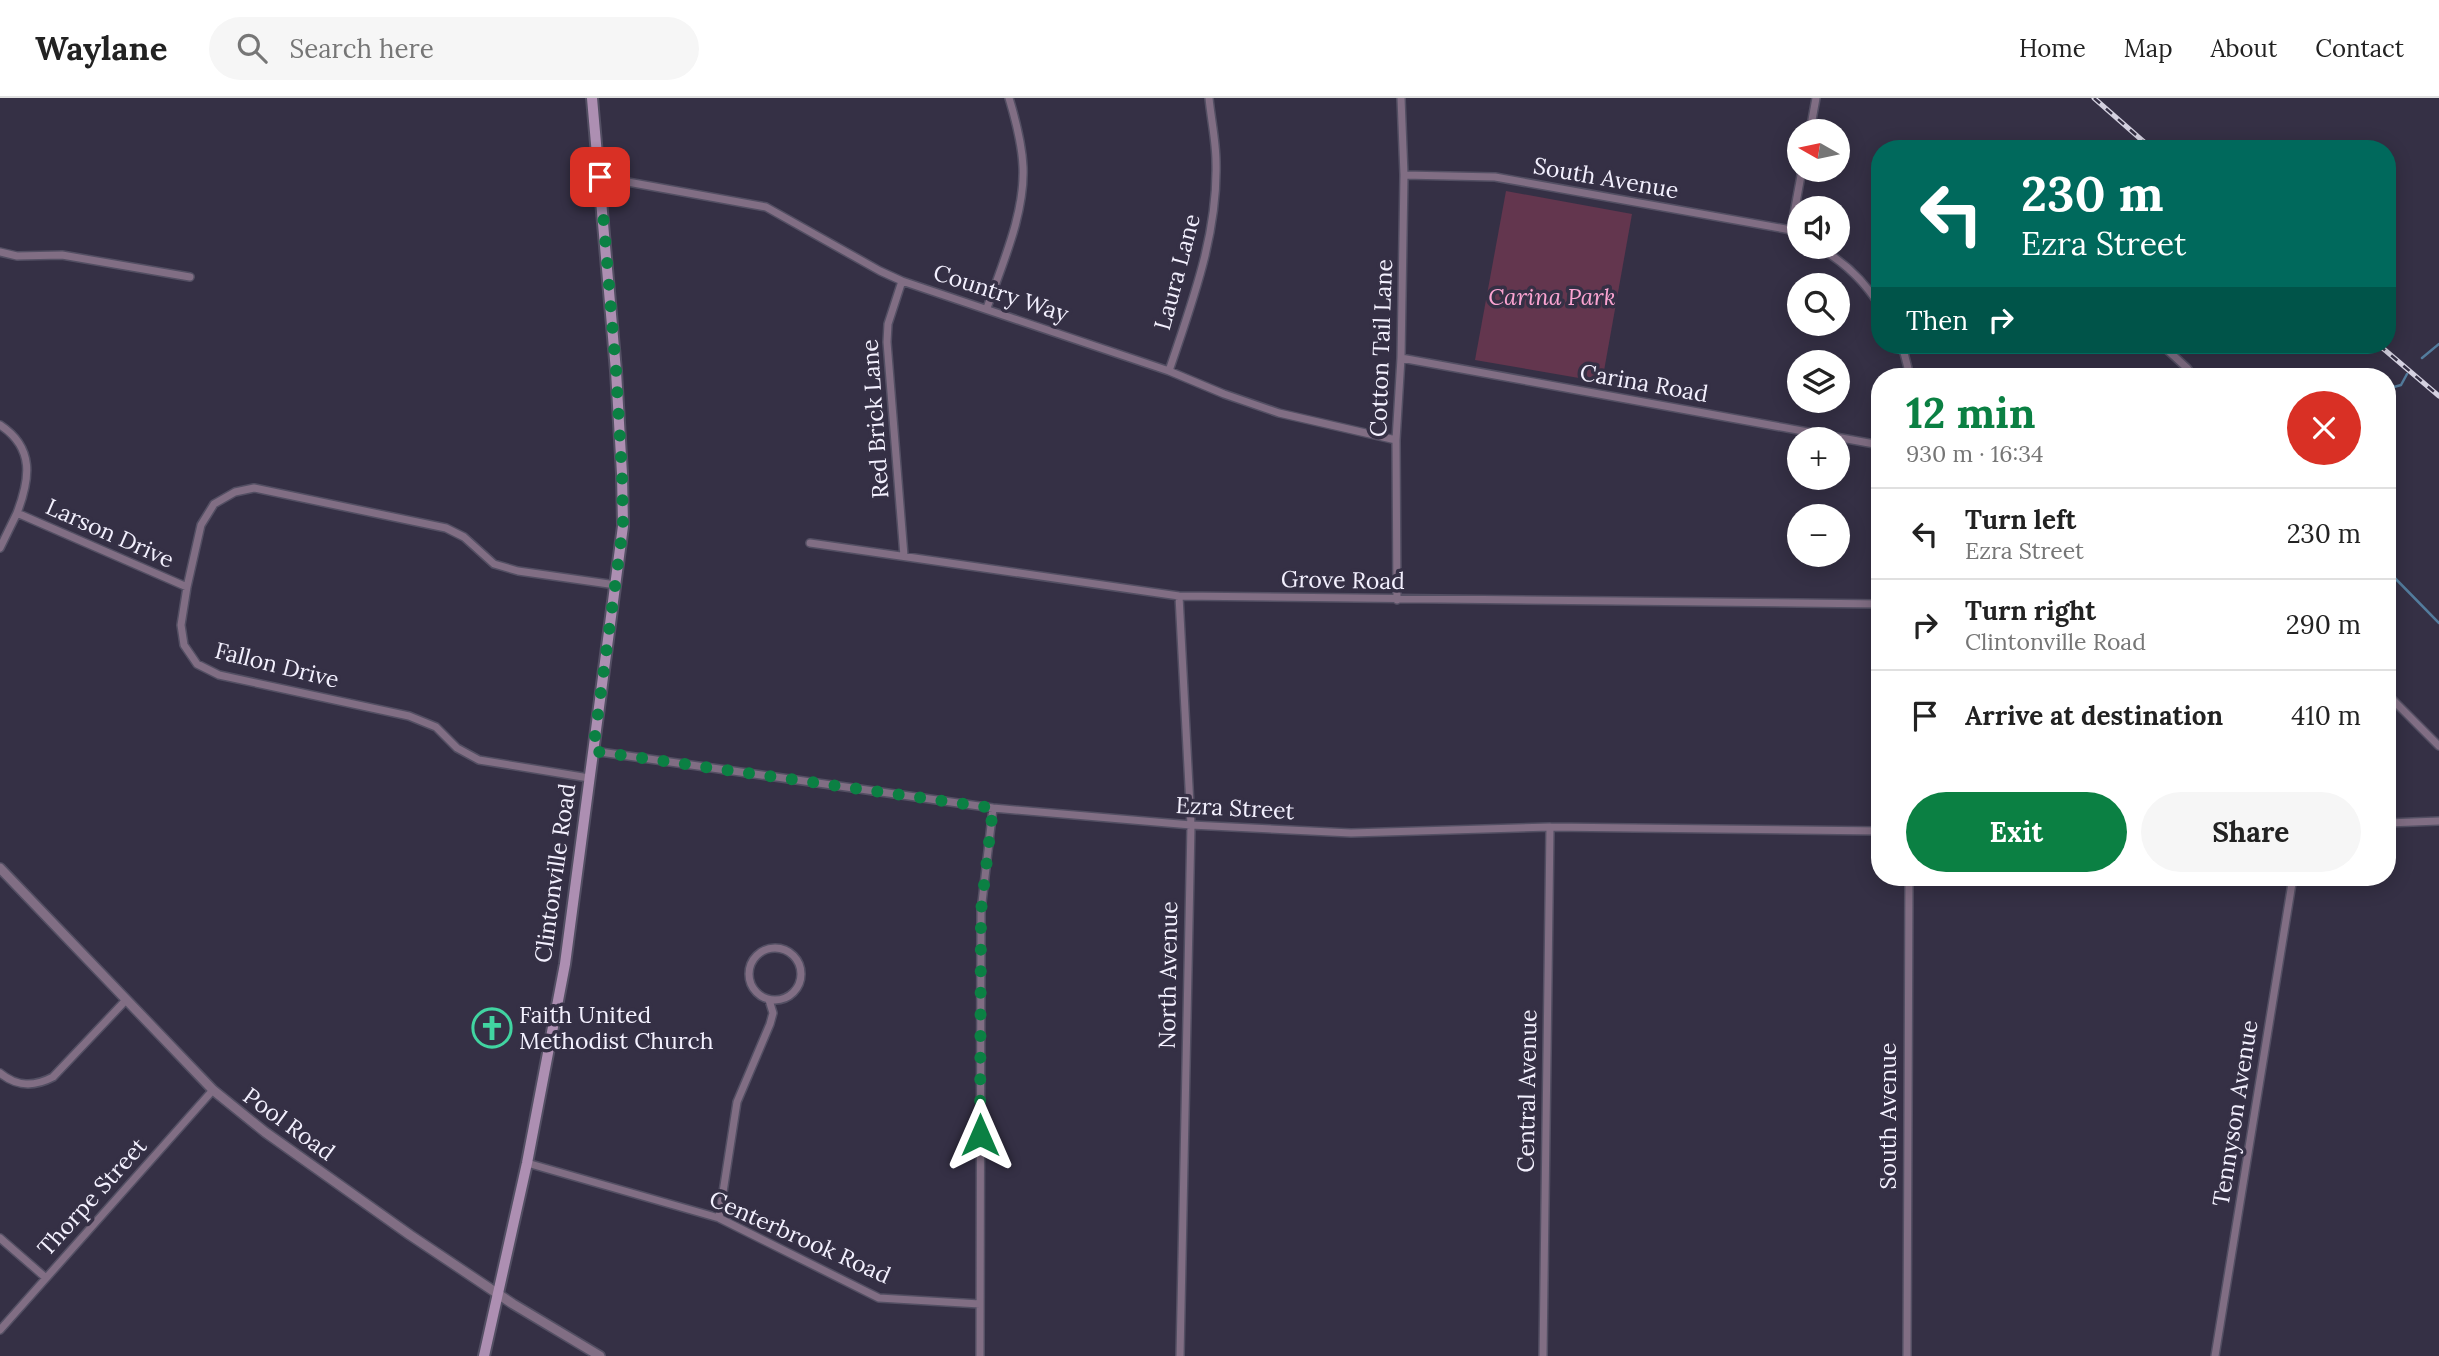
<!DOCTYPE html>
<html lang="en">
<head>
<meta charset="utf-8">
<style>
	body { margin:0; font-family:Lora,serif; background:#f6f6f6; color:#222; height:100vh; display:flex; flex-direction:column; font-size:26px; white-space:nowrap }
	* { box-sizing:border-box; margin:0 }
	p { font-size:23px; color:#767676 }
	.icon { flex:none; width:38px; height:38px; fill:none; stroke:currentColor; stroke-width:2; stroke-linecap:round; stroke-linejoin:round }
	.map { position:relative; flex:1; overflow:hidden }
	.side { position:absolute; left:1871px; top:270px; width:525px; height:518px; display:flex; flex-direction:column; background:#fff; border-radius:28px; box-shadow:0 4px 18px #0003 }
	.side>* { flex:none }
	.banner { position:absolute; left:1871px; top:42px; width:525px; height:214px; border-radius:28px; box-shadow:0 4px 18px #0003; background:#00695c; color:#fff; overflow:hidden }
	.needle { width:46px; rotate:279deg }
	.controls { position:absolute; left:1787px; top:21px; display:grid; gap:14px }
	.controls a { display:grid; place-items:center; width:63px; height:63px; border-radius:50%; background:#fff; box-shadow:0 4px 18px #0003; font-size:35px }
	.pin { position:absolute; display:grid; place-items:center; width:60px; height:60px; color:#fff; margin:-30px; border-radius:14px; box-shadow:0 4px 10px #0006 }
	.me { position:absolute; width:77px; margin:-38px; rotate:0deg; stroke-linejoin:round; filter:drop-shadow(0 0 5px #0008) }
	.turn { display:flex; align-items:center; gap:24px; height:147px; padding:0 35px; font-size:32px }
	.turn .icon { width:91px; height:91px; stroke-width:2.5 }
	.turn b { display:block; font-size:49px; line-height:60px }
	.then { display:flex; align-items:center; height:66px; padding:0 35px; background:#0003; gap:14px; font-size:26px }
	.round { display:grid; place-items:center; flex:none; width:74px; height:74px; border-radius:37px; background:#f6f6f6 }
	.headline { display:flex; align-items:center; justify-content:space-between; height:119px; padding:0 35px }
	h1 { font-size:42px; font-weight:700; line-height:52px; color:#0b8043 }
	.button { display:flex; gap:14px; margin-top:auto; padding:14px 35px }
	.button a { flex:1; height:80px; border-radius:42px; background:#0b8043; color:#fff; font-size:28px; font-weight:700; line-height:80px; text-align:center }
	.button a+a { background:#f6f6f6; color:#222 }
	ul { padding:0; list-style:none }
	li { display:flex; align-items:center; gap:21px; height:91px; padding:0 35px; border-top:2px solid #e0e0e0 }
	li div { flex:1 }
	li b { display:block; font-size:26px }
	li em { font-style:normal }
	header { display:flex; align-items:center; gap:42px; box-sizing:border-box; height:98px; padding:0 35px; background:#fff; border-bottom:2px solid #e0e0e0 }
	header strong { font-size:33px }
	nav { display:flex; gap:38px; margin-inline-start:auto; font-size:24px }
	.search { width:490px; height:63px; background:#f6f6f6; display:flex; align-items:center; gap:18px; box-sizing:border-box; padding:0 24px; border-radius:38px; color:#767676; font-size:26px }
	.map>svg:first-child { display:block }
	.green { fill:#63364e }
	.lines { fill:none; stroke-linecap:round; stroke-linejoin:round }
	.stream { stroke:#537c9d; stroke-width:2.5 }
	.minor-casing { stroke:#534f63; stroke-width:10 }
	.tertiary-casing { stroke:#534f63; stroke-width:12 }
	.secondary-casing { stroke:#534f63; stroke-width:14 }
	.minor { stroke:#816e84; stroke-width:7 }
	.tertiary { stroke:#816e84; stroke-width:9 }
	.secondary { stroke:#ad8fb2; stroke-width:10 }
	.rail-casing { stroke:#d4d1e0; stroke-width:5 }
	.rail { stroke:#353045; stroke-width:2.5; stroke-dasharray:8; stroke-linecap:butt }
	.route { stroke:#0b8043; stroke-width:12; stroke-dasharray:0 21.6 }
	.labels { text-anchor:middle; stroke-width:7; stroke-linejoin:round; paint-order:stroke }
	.street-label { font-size:23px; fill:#f3f0fe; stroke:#353045 }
	.park-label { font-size:23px; font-style:italic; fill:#fca4d2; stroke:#353045 }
	.poi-label { font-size:23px; fill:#f3f0fe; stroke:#353045; text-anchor:start }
</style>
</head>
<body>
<header>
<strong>Waylane</strong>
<div class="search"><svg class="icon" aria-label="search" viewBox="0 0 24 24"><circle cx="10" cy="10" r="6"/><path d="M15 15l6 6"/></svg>Search here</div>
<nav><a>Home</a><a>Map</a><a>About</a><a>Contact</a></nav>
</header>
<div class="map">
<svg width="2439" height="1258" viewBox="0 0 2439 1258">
	<rect width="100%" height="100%" fill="#353045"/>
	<path class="green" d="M1506,93L1632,116L1602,284L1475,262Z"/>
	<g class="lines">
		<path class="stream" d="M2422,260L2439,246
			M2387,291L2401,287L2407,276
			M2387,472L2439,525"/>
		<g class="minor-casing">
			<path id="minor" d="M1810,33L1816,0
				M1404,77L1495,79L1791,132L1799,137
				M600,79L766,109L880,173L902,183L1169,273L1224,296L1279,315L1396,342
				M1791,132L1802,72
				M1818,149C1843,163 1865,184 1880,208
				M0,154L17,158L62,157L190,179
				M902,183L888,226L887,244L904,458
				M987,210C1002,166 1025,116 1023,69C1022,45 1016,23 1009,0
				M1902,247L1910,278
				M2162,247L2187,270L2193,278
				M1401,260L1880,347
				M1169,273C1192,204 1218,137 1216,64C1216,43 1211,21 1209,0
				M0,327C35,350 30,381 17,415L187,489
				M810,445L1179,498L1880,506
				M0,450L17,415
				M1179,498L1191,727L1180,1258
				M1397,502L1396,342L1401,260L1404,77L1401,0
				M2387,596L2439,648
				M593,653L993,710L1191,727L1351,735L1550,729L1880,733
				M589,680L479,662L457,650L436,629L409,618L219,577L197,566L184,547L181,527L187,489L201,427L214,406L235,394L254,390L446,430L464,439L494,466L518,473L616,487
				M2387,725L2439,723
				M749 876a26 26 0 1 1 52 0a26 26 0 1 1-52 0Z
				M0,975C17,989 34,989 53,979L126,902
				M527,1065L719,1120L879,1200L980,1206
				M719,1120L737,1004L770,926L773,915L769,902
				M0,1140L46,1180
				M0,1232L213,992
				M980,1258L981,813L993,710
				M1543,1258L1550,729
				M1907,1258L1909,779
				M2215,1258L2293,779"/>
		</g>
		<g class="tertiary-casing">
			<path id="tertiary" d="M0,770L213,992L265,1034L410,1137L513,1206L600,1258"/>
		</g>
		<g class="secondary-casing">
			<path id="secondary" d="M484,1258L527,1065L565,866L623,428L622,376L616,273L592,0"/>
		</g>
		<use href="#minor" class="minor"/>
		<use href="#tertiary" class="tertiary"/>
		<use href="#secondary" class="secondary"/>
		<g class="rail-casing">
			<path id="rail" d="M2094,0L2152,51
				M2379,247L2439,298"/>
		</g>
		<use href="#rail" class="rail"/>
	</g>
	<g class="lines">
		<path class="route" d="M600,79L616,272L622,376L623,428L593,653L993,710L981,813L980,1037"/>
	</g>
	<defs>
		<g id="church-ring" transform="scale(2.0125)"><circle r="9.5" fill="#353045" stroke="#41d4a1" stroke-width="1.5"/><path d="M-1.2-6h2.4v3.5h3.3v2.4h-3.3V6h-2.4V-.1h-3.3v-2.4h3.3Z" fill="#41d4a1"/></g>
	</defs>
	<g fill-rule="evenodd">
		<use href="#church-ring" x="492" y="930"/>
	</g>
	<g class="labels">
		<g class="street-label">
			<text transform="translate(1606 80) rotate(10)" y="8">South Avenue</text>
			<text transform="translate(1177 174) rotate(-75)" y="8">Laura Lane</text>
			<text transform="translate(1001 195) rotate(18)" y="8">Country Way</text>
			<text transform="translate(1381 250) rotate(-88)" y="8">Cotton Tail Lane</text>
			<text transform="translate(1644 285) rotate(10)" y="8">Carina Road</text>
			<text transform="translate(875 321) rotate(-94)" y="8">Red Brick Lane</text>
			<text transform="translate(110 435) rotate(24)" y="8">Larson Drive</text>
			<text transform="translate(1343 482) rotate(1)" y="8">Grove Road</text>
			<text transform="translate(277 567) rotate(14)" y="8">Fallon Drive</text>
			<text transform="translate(1235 710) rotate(3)" y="8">Ezra Street</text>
			<text transform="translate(555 775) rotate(-82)" y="8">Clintonville Road</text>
			<text transform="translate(1168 877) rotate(-89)" y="8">North Avenue</text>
			<text transform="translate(1527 993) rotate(-89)" y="8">Central Avenue</text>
			<text transform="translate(2235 1015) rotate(-81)" y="8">Tennyson Avenue</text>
			<text transform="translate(1888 1018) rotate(-90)" y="8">South Avenue</text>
			<text transform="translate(289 1026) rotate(36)" y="8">Pool Road</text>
			<text transform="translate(92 1099) rotate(-48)" y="8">Thorpe Street</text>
			<text transform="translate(800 1139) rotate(24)" y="8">Centerbrook Road</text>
		</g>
		<g class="park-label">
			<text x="1552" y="207">Carina Park</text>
		</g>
		<g class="poi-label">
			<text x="519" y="925">Faith United<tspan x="519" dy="26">Methodist Church</tspan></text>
		</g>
	</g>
</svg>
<div class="controls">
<a><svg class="needle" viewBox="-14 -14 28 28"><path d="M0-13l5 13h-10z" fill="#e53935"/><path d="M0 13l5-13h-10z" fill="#767676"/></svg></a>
<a><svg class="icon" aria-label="sound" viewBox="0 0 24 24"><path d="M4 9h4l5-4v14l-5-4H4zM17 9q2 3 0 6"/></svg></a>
<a><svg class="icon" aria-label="search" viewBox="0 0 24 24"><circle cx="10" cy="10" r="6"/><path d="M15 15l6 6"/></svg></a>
<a><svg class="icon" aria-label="layers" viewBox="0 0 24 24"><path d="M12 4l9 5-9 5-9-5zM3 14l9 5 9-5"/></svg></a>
<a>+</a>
<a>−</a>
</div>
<div class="pin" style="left:600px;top:79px;background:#d93025"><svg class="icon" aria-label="arrive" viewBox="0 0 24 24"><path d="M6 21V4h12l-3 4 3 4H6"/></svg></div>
<svg class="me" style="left:980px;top:1037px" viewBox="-20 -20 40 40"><path d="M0-17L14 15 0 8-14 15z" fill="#0b8043" stroke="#fff" stroke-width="4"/></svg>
<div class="banner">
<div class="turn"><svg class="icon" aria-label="left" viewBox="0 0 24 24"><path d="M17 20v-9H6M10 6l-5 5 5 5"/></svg><div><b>230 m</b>Ezra Street</div></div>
<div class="then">Then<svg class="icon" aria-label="right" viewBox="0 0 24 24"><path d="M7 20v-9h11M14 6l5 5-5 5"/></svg></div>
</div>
<section class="side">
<div class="headline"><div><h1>12 min</h1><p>930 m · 16:34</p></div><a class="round" style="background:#d93025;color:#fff"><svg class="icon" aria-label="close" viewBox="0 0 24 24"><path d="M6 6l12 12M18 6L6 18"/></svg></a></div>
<ul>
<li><svg class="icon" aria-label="left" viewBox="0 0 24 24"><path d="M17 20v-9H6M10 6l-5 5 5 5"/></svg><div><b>Turn left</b><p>Ezra Street</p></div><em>230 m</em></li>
<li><svg class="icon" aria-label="right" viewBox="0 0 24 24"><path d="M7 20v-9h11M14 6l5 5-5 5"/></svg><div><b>Turn right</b><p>Clintonville Road</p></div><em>290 m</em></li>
<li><svg class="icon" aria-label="arrive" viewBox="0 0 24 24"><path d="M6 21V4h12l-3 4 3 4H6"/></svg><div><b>Arrive at destination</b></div><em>410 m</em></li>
</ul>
<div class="button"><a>Exit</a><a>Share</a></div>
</section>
</div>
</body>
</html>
